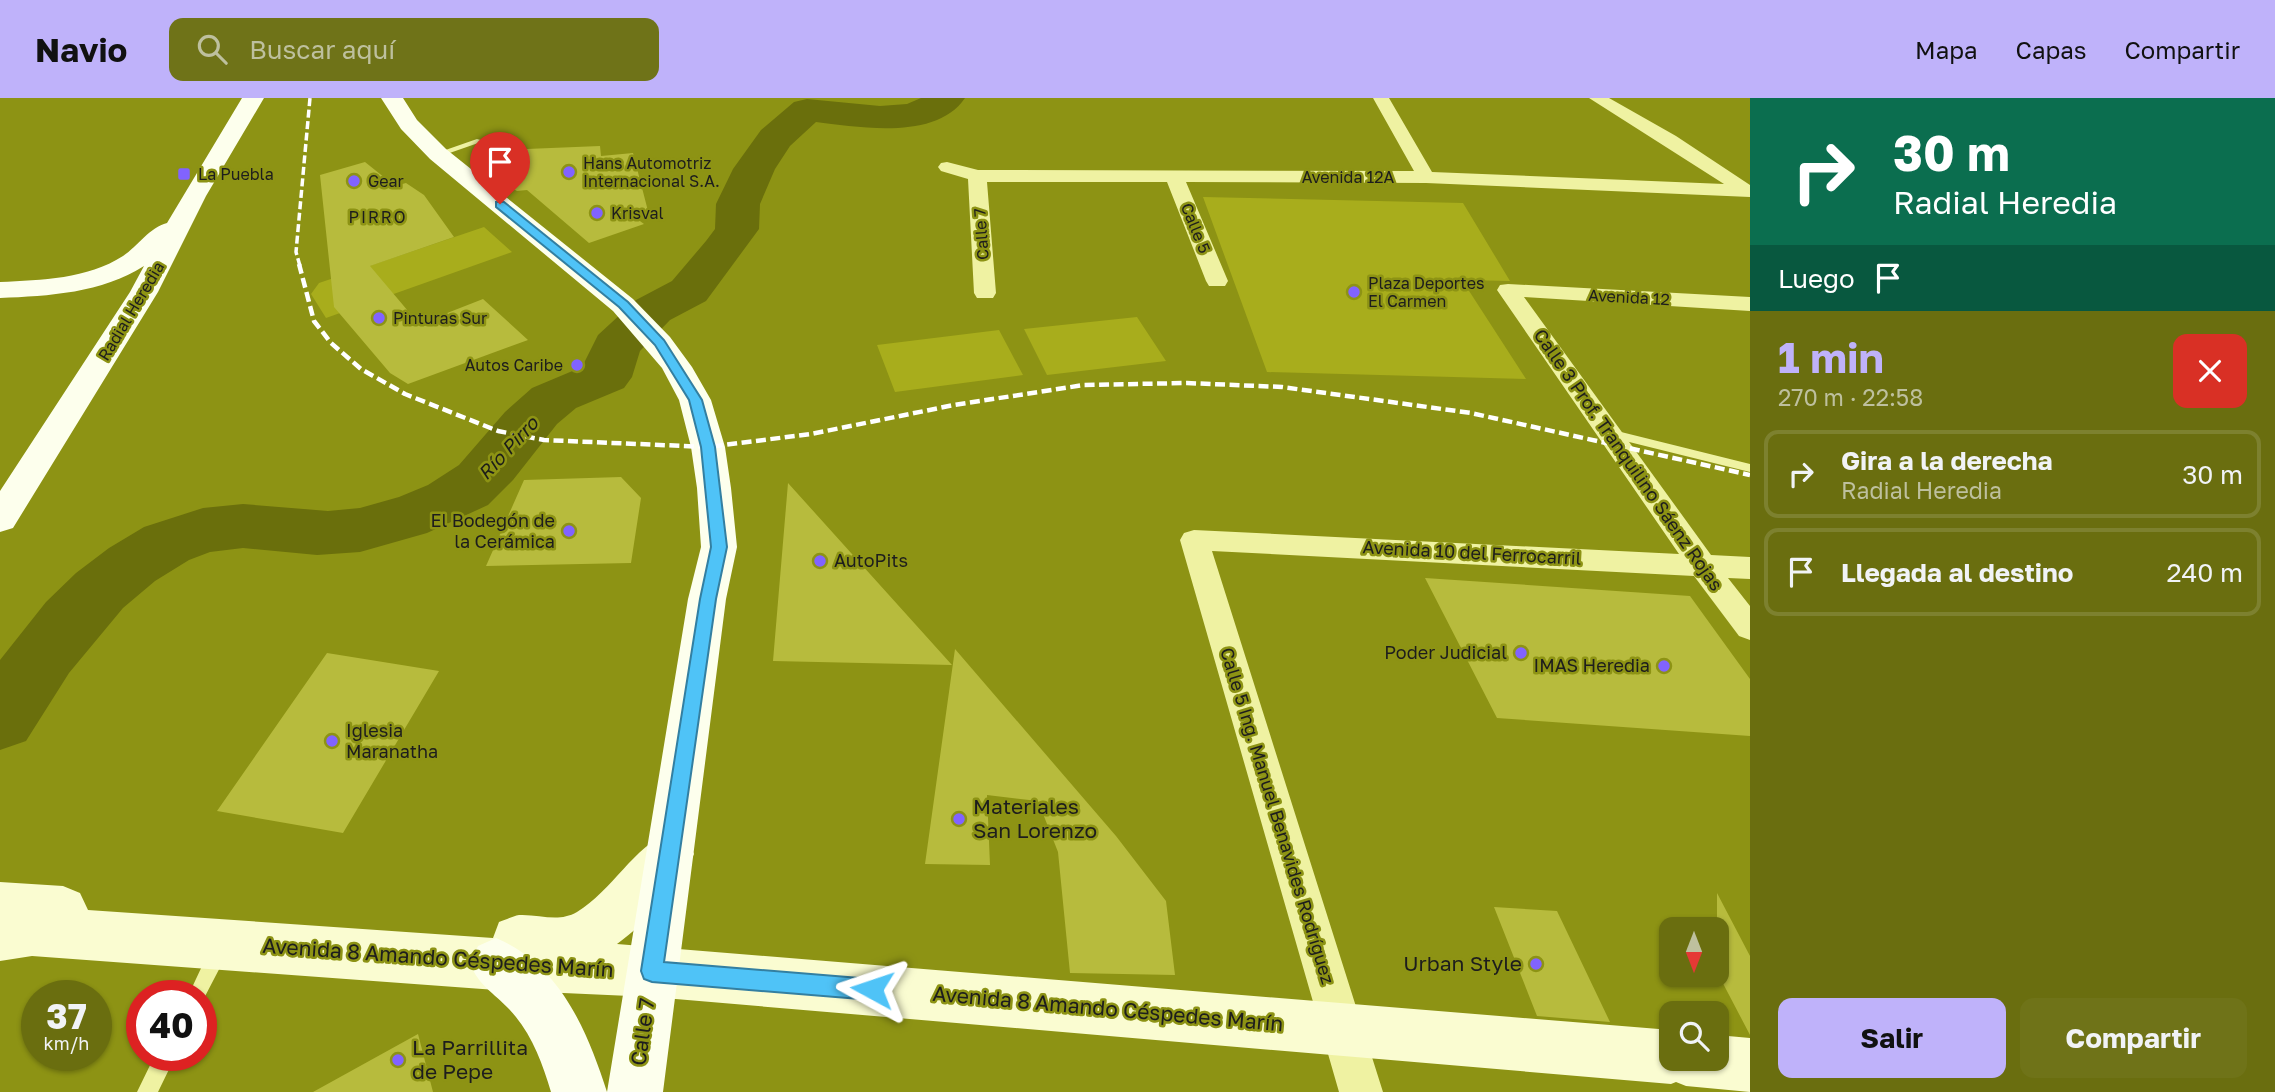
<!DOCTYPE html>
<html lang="es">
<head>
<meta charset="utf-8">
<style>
	body { margin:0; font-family:"Golos Text",sans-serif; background:#6f7318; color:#f1f3f6; height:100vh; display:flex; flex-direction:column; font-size:26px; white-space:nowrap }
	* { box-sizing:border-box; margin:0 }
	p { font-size:23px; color:#bec09e }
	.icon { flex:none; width:38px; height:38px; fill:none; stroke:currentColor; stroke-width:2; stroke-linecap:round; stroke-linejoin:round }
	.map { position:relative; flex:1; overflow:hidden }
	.side { display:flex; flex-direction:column; background:#6a6e0f; width:525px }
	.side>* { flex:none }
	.top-card { background:#0b6e4f; color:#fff; overflow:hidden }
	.needle { width:46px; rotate:180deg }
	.buttons { position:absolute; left:1659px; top:819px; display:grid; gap:14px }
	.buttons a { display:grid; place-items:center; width:70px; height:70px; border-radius:14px; background:#6a6e0f; box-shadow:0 2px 5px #0004; font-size:35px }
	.speed { position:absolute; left:21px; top:882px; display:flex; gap:14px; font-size:35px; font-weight:700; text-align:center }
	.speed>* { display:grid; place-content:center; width:91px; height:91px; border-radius:50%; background:#6a6e0f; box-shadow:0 2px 5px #0004; line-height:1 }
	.speed small { font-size:18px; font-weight:400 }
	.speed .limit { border:10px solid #d22; background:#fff; color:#111 }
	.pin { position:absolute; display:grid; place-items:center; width:60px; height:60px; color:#fff; margin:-72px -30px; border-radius:50% 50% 50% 0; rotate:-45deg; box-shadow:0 0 7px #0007 }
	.pin .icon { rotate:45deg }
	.me { position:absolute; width:77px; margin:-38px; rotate:275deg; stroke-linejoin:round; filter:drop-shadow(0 0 5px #0008) }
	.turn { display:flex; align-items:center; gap:24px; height:147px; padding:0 28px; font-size:32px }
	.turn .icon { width:91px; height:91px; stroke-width:2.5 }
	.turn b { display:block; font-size:49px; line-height:60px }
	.then { display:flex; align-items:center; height:66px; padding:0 28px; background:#0003; gap:14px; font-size:26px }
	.round { display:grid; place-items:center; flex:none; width:74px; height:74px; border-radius:14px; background:#6f7318 }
	.head { display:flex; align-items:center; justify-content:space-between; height:119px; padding:0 28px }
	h1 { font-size:42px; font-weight:700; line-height:52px; color:#bfb2fa }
	.primary-button { display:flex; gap:14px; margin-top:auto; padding:14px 28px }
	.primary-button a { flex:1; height:80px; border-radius:14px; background:#bfb2fa; color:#111; font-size:28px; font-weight:700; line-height:80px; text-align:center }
	.primary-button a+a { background:#6f7318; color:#f1f3f6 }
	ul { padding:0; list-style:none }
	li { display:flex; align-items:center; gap:21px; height:88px; margin:0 14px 10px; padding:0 14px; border:4px solid #7d812f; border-radius:14px }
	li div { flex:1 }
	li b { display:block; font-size:26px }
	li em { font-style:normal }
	header { display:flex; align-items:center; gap:42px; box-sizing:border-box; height:98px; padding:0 35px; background:#bfb2fa; color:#111 }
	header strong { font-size:33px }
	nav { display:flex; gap:38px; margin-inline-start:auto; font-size:24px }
	.search { width:490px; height:63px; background:#6f7318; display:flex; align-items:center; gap:18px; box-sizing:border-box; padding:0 24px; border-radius:14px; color:#bec09e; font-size:26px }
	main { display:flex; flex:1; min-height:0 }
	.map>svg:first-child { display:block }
	.green { fill:#a8ad1c }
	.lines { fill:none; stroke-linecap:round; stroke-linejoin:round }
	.river { fill:#6a6f0c; fill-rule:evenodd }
	.building { fill:#b7bb3d }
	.lane { fill:#eff2a2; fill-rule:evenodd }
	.street { fill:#eff2a2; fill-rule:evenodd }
	.secondary { fill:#fafcd1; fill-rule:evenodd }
	.primary { fill:#fdffed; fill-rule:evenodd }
	.rail-far1 { stroke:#fff; stroke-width:3.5; stroke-dasharray:8 3.5; stroke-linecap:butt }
	.rail { stroke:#fff; stroke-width:4.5; stroke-dasharray:10 4.5; stroke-linecap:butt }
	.route { fill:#4fc3f7; stroke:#337fa1; stroke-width:2 }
	.poi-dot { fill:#8163ff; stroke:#8d9314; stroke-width:2.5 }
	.labels { text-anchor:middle; stroke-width:5; stroke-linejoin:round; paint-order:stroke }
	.far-poi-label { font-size:16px; fill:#1d1d1d; stroke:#8d9314; text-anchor:start }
	.far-street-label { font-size:16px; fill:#1d1d1d; stroke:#8d9314 }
	.far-neighbourhood-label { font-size:16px; letter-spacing:2px; fill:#1d1d1d; stroke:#8d9314 }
	.street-label { font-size:18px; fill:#1d1d1d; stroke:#8d9314 }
	.poi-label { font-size:18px; fill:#1d1d1d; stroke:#8d9314; text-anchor:end }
	.water-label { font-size:19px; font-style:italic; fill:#1c1d19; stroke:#8d9314 }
	.near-poi-label { font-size:21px; fill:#1d1d1d; stroke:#8d9314; text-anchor:start }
	.near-street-label { font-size:21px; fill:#1d1d1d; stroke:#8d9314 }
</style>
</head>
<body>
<header>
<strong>Navio</strong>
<div class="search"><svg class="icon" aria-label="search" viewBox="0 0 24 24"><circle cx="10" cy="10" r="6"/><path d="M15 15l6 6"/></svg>Buscar aquí</div>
<nav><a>Mapa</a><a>Capas</a><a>Compartir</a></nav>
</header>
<main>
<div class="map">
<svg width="1750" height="994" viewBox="0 0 1750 994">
	<rect width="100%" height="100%" fill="#8d9314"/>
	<path class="green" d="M1203,99L1463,105L1510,183L1462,182L1526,281L1267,274Z
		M484,129L512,154L326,220L311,196L319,185Z
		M1137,219L1166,263L1047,277L1024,231Z
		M999,232L1023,277L895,294L877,247Z"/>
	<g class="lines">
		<path class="river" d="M921,0H965C936,43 859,29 816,24L790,48L775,71L760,106L759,131L706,203L670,222L640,253L632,279L624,290L576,310L557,326L513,382L488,407L427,435L360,454L317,457L243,450L210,454L189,462L155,483L123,510L69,575L26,643L0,652V562L46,504L76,475L109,450L144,429L203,410L243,406L328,413L360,410L399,399L428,387L459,367L505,314L532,290L582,269L598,237L636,202L672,183L706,143L715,131L716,106L733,71L761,32L794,4L807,1L880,8L907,6Z"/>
	</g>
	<path class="building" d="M600,48L601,58L633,55L648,113L633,118L644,126L589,145L527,92L517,93L501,84L500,52Z
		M365,64L395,88L406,85L424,97L454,139L370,168L419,226L483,201L528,242L408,286L390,275L334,209L320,77Z
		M621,379L641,400L631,465L486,468L524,382Z
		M788,385L952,567L773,563Z
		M1425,480L1690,498L1750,581V638L1497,620Z
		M955,551L1116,738L1166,803L1175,877L1070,875L1058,754L1038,703L987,697L990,767L925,766Z
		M327,555L439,573L343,735L217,713Z
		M1717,795L1750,858V937L1717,874Z
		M1494,809L1557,813L1610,924L1537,918Z
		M418,936L433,994H313Z"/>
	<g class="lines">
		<path class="lane" d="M477,41L484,43L441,58L434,56Z
			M1609,331L1750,366V374L1605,338L1603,335L1605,332Z
			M218,847L225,849L227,856L201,906V898H188L211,849Z
			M155,957H176L158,994H137Z"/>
		<path class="street" d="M1373,0H1389L1432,74L1724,86L1589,0H1609L1676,38L1750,87V99L1426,85L1186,84L1228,183L1225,188H1209L1206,183L1167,84H987L996,195L993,200H977L974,195L968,81L941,73L938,69L941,65L947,64L978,72L1414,73Z
			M1508,186L1750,199V213L1524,199L1711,457L1750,459V481L1728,480L1750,508V542L1739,538L1694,478L1212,453L1383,994H1339L1180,442L1184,435L1194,432L1679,456L1497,192L1500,187Z"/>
		<path class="secondary" d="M670,734L687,740L694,756C679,790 647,824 617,846L1671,932V961H1717V937L1750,940V994L1686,988L1676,984L1671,986L652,899L496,892L32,858L0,863V784L63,788L80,795L88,812L493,840L499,824C505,822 513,818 519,817C540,816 558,825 577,814C612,793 634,748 670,734Z"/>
		<path class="primary" d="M242,0H264L206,98L158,194L13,430L0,434V393L130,194L144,168C102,195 49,198 0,200V184C42,182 87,181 123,158C138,148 150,129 167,125Z
			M381,0H403L417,22L446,51L633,201L670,239L692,269L711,302L725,349L731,390L737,449L726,501L663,994H607L688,501L701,449L697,390L691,349L679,302L662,270L613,213L430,61L401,31Z
			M496,840C560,867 587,932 607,994H551C542,964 531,934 509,911C493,894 480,889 470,866L478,848Z"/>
		<path class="rail-far1" d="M300,168L296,154L310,0"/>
		<path class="rail" d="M299,166L314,223L331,245L361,271L405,296L498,333L544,342L708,349L811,336L954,307L1084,287L1187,285L1282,289L1471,315L1750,377"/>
	</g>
	<path class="route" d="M496,104H504L628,204L664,242L702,302L715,349L727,449L716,501L664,864L872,881L880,884L883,891L880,899L872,902L652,884L644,881L641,873L700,501L711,449L701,349L689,302L655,247L619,209L496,109Z"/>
	<g class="poi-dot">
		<circle cx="569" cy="74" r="7"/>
		<rect x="177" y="69" width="14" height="14" rx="3.5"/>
		<circle cx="354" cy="83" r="7"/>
		<circle cx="597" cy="115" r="7"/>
		<circle cx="1354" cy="194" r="7"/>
		<circle cx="379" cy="220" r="7"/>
		<circle cx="577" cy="267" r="7"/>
		<circle cx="569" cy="433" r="7"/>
		<circle cx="820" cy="463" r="7"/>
		<circle cx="1521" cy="555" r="7"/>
		<circle cx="1664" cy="568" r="7"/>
		<circle cx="332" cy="643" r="7"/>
		<circle cx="959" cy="721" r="7"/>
		<circle cx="1536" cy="866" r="7"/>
		<circle cx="398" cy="962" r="7"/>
	</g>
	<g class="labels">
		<g class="far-poi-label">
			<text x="583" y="71">Hans Automotriz<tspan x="583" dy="18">Internacional S.A.</tspan></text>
			<text x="198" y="82">La Puebla</text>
			<text x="368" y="89">Gear</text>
			<text x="611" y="121">Krisval</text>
			<text x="1368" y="191">Plaza Deportes<tspan x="1368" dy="18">El Carmen</tspan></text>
			<text x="393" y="226">Pinturas Sur</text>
			<text x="563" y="273" text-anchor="end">Autos Caribe</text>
		</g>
		<g class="far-street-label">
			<text x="1348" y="85">Avenida 12A</text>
			<text transform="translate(1196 130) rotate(68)" y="6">Calle 5</text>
			<text transform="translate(981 136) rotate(-94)" y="6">Calle 7</text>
			<text transform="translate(1629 199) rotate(3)" y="6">Avenida 12</text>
			<text transform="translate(131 213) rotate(-59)" y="6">Radial Heredia</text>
		</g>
		<g class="far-neighbourhood-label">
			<text x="378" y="125">PIRRO</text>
		</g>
		<g class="street-label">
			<text transform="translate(1628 362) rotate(55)" y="6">Calle 3 Prof. Tranquilino Sáenz Rojas</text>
			<text transform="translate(1472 455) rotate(3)" y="6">Avenida 10 del Ferrocarril</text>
			<text transform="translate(1277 718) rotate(73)" y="6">Calle 5 Ing. Manuel Benavides Rodríguez</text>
		</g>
		<g class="poi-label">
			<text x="555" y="429">El Bodegón de<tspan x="555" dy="21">la Cerámica</tspan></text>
			<text x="834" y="469" text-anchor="start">AutoPits</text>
			<text x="1507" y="561">Poder Judicial</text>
			<text x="1650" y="574">IMAS Heredia</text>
			<text x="346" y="639" text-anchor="start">Iglesia<tspan x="346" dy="21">Maranatha</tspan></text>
		</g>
		<g class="water-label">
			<text transform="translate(508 350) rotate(-47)" y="7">Río Pirro</text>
		</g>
		<g class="near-poi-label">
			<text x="973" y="716">Materiales<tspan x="973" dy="24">San Lorenzo</tspan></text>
			<text x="1522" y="873" text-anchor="end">Urban Style</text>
			<text x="412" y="957">La Parrillita<tspan x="412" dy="24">de Pepe</tspan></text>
		</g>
		<g class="near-street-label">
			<text transform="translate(438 860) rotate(4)" y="7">Avenida 8 Amando Céspedes Marín</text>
			<text transform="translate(1108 911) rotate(5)" y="7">Avenida 8 Amando Céspedes Marín</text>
			<text transform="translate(643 934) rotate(-82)" y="7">Calle 7</text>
		</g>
	</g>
</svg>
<div class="buttons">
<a><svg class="needle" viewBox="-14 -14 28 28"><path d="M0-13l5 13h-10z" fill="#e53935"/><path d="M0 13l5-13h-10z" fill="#bec09e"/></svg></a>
<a><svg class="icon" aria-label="search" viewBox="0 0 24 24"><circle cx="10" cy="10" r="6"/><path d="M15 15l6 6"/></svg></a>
</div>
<div class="speed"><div>37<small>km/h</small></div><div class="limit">40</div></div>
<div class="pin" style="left:500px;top:106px;background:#d93025"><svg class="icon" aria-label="arrive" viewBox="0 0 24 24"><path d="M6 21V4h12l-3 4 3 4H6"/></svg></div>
<svg class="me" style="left:872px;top:891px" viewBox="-20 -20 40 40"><path d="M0-17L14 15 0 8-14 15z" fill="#4fc3f7" stroke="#fff" stroke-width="4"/></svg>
</div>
<section class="side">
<div class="top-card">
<div class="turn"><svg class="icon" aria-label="right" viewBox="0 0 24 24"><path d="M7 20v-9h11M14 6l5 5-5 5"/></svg><div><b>30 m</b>Radial Heredia</div></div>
<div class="then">Luego<svg class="icon" aria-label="arrive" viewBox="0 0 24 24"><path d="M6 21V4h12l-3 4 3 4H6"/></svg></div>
</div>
<div class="head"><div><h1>1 min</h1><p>270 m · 22:58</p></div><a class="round" style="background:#d93025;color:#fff"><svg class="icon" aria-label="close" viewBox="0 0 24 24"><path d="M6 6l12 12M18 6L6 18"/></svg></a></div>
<ul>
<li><svg class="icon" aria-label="right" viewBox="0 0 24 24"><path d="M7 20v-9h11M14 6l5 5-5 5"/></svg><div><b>Gira a la derecha</b><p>Radial Heredia</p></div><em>30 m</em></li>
<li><svg class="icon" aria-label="arrive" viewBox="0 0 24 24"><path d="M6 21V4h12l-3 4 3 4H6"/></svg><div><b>Llegada al destino</b></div><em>240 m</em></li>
</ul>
<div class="primary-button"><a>Salir</a><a>Compartir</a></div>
</section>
</main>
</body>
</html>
